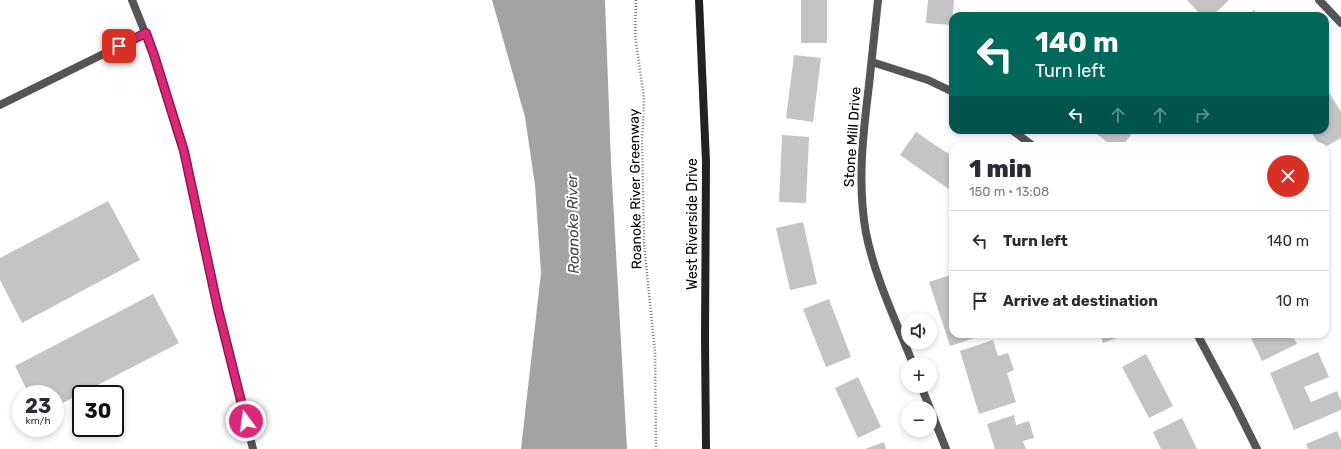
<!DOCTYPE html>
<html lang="en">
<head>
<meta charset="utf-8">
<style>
	body { margin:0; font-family:Rubik,sans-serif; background:#f7f7f7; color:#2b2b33; height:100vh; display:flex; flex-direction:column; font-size:15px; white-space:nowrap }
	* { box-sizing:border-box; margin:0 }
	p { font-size:13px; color:#7c7c81 }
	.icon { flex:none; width:22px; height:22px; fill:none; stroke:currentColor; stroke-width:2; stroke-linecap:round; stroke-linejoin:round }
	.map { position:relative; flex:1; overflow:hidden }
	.drawer { position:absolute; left:949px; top:142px; width:380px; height:196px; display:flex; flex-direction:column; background:#fff; border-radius:12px; box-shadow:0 2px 6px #0003 }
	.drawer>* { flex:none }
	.hud { position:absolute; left:949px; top:12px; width:380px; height:122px; border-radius:12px; box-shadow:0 2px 6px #0003; background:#00695c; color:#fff; overflow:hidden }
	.controls { position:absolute; left:901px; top:313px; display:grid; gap:8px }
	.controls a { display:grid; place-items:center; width:36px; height:36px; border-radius:50%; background:#fff; box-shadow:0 2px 6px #0003; font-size:20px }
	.speed { position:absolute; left:12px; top:385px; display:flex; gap:8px; font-size:20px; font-weight:700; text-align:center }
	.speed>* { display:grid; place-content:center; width:52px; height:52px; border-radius:50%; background:#fff; box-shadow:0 2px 6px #0003; line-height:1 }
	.speed small { font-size:10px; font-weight:400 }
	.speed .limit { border:2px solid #111; border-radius:6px; background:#fff; color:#111 }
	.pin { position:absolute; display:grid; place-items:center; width:34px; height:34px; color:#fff; margin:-17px; border-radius:8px; box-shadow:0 2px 6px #0006 }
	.me { position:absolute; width:44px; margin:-22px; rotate:346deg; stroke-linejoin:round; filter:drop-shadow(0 0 3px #0008) }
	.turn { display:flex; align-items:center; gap:14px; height:84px; padding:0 20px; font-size:18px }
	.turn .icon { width:52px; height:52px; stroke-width:2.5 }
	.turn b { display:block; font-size:28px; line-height:34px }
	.lanes { display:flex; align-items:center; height:38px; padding:0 20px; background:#0003; justify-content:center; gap:20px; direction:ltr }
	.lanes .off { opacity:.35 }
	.round { display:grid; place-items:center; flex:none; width:42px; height:42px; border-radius:21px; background:#f7f7f7 }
	.summary { display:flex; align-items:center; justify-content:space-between; height:68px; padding:0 20px }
	h1 { font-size:24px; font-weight:800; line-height:30px }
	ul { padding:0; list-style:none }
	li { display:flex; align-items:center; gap:12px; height:60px; padding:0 20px; border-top:1px solid #e1e1e2 }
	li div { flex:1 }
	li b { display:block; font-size:15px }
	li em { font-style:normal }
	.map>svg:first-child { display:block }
	.water { fill:#a3a3a3 }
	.building { fill:#c4c4c4 }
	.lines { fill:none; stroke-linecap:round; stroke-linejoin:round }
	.path { stroke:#777; stroke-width:2.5; stroke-dasharray:1 2; stroke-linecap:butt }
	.lane { stroke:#555; stroke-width:8 }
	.street { stroke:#555; stroke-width:8 }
	.secondary { stroke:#222; stroke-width:8 }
	.route-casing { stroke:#8e194d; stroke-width:10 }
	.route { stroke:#db2777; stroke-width:7 }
	.labels { text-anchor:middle; stroke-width:4; stroke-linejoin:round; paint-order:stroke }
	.street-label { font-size:14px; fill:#000; stroke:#fff }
	.water-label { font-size:15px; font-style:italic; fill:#444; stroke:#fff }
</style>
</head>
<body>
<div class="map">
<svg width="1341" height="449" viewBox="0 0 1341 449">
	<rect width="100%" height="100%" fill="#fff"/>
	<path class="water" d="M492,0H605L611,163L627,449H521L541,273L535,185L525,117Z"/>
	<path class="building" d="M801,0H827V43H801Z
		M928,0H954L952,25L926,23Z
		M1187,0H1229L1212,16H1202Z
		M1254,10L1259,16H1247Z
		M794,55L821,58L813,122L786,118Z
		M1325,86L1341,112V138L1325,147V146H1320L1310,130H1325Z
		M1092,130H1135L1122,146H1112Z
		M916,132L953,157V185L950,190L900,155Z
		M782,135L809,137L806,203L779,202Z
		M108,201L140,260L22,323L0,280V258Z
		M803,222L817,284L790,290L776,228Z
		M953,274V334H973L975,338L950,346L929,282Z
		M153,294L179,343L55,407V394H29L15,366Z
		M829,299L851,357L826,367L803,309Z
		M1100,334H1128L1103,343Z
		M1249,334H1292L1297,344L1262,361Z
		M993,340L998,356L1008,353L1014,370L1007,373L1016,402L979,414L960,351Z
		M1318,352L1329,377L1304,387L1311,402L1337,391L1341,401V410L1294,430L1270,373Z
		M1146,354L1173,406L1149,418L1122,367Z
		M858,377L881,427L858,438L835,388Z
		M1014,415L1016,425L1029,421L1034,438L1023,441L1026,449H995L987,424Z
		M1182,418L1197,449H1161L1153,432Z
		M1337,431L1341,440V449H1308L1306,444Z
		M884,442L886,449H865Z"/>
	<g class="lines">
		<path class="path" d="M636,0L635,35L644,98L642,142L644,243L655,352L656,449"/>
		<path class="lane" d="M0,105L146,33"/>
		<path class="street" d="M132,0L154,55L184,151L218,309L253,449
			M878,0C875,28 872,56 869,85C863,134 857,183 866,233C875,278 896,321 913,364
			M1319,0L1341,23
			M872,62L928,80L953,92
			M1012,130L1033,146
			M1197,334L1235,405L1257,449
			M921,386L946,449"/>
		<path class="secondary" d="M699,0L706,162L705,338L706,449"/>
	</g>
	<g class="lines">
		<g class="route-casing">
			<path id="route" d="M119,46L146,33L154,55L184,151L218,309L246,421"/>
		</g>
		<use href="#route" class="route"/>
	</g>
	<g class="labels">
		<g class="street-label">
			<text transform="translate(852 137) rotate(-86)" y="5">Stone Mill Drive</text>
			<text transform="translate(635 189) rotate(-91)" y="5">Roanoke River Greenway</text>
			<text transform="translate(692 224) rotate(-90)" y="5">West Riverside Drive</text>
		</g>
		<g class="water-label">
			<text transform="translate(573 224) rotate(-91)" y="5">Roanoke River</text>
		</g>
	</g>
</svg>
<div class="controls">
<a><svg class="icon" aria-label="sound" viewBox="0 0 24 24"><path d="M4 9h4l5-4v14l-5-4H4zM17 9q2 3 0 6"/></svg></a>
<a>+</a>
<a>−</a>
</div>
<div class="speed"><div>23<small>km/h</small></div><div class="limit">30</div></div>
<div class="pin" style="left:119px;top:46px;background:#d93025"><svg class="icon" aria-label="arrive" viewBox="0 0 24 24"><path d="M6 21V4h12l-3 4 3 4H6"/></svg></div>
<svg class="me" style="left:246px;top:421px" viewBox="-20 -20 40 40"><circle r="17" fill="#db2777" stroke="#fff" stroke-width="3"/><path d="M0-11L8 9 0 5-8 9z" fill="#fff"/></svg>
<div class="hud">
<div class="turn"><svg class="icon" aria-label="left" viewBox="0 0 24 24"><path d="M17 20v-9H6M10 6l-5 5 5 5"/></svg><div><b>140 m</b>Turn left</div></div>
<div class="lanes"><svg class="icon" aria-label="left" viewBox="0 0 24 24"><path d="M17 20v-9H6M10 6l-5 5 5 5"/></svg><svg class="icon off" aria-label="ahead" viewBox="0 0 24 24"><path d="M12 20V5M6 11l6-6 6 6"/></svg><svg class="icon off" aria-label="ahead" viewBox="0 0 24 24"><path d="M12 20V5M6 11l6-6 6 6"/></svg><svg class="icon off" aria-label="right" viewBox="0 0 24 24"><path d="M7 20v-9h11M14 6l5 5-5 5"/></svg></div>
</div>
<section class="drawer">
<div class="summary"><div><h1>1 min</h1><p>150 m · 13:08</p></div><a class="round" style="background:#d93025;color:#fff"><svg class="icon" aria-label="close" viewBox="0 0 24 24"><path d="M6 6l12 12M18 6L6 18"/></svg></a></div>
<ul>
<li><svg class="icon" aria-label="left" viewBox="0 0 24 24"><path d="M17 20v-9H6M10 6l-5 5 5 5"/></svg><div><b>Turn left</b></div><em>140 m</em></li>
<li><svg class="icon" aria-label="arrive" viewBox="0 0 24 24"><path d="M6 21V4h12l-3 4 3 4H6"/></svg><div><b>Arrive at destination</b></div><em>10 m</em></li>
</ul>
</section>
</div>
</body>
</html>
